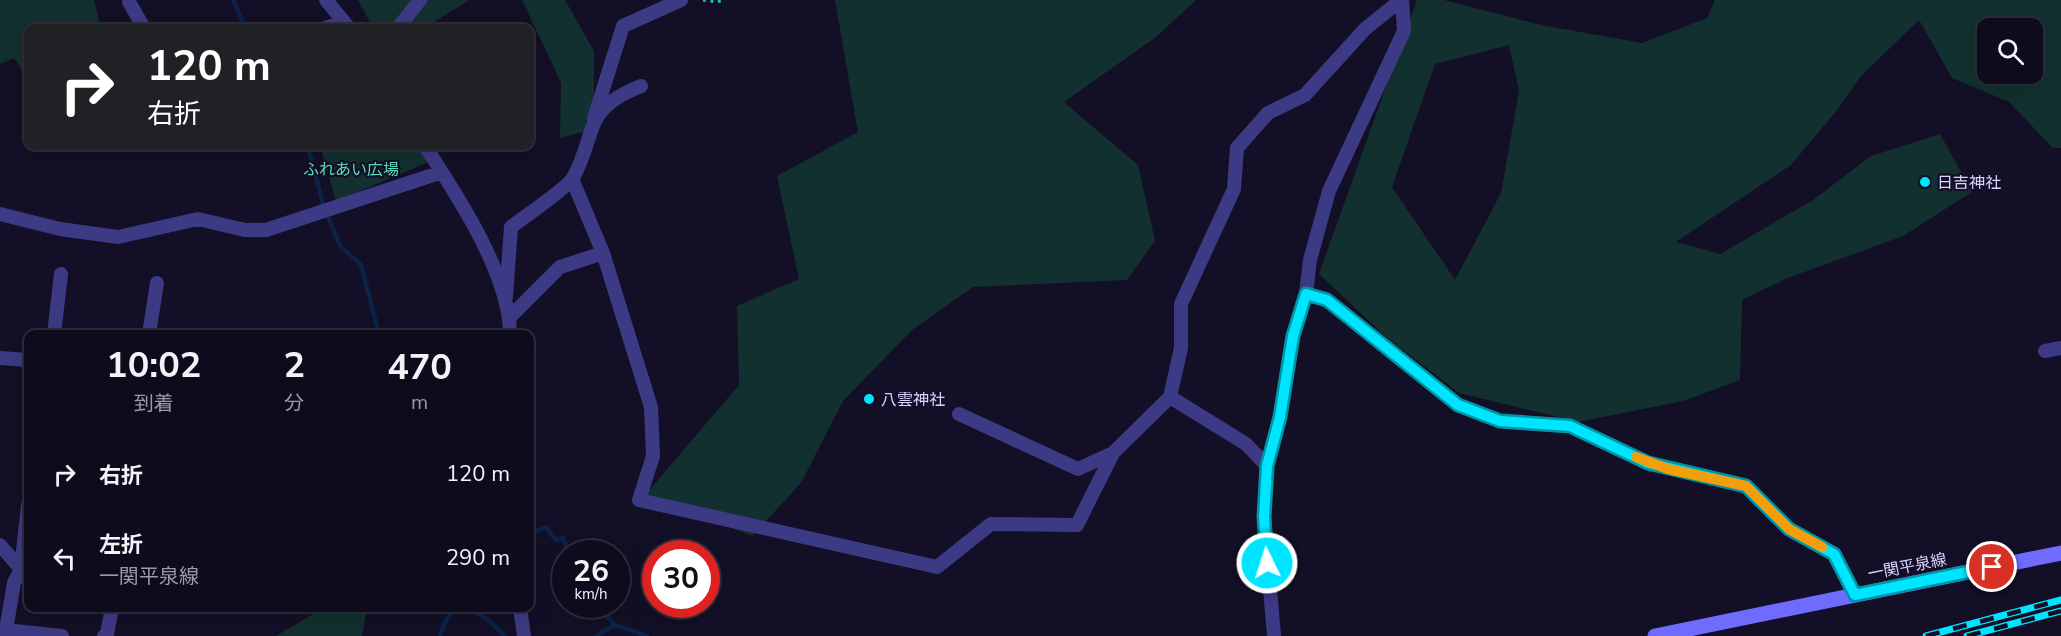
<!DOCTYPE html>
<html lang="ja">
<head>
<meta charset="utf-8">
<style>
	body { margin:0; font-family:"Nunito Sans","Noto Sans JP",sans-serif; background:#171425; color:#f1f3f6; height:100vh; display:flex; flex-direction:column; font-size:22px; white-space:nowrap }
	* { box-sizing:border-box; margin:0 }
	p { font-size:20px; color:#9b9ba3 }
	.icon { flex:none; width:33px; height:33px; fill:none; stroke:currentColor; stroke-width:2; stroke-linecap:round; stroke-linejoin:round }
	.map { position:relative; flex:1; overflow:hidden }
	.sheet { position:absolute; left:24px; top:330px; width:510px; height:282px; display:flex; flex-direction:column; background:#0e0b1c; border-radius:12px; box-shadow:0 6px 24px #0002,0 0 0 2px #2e2b3b }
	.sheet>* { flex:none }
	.guide { position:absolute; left:24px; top:24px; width:510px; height:126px; border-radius:12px; box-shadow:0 6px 24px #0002,0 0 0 2px #2e2b3b; background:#202124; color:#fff; overflow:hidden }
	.tools { position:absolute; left:1977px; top:18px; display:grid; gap:12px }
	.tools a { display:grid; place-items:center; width:66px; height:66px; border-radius:12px; background:#0e0b1c; box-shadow:0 6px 24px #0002,0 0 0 2px #2e2b3b; font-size:30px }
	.speed { position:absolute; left:552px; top:540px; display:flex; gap:12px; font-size:30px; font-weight:700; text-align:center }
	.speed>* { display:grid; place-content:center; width:78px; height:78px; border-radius:50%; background:#0e0b1c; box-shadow:0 6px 24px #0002,0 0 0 2px #2e2b3b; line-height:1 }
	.speed small { font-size:15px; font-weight:400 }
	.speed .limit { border:9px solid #d22; background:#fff; color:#111 }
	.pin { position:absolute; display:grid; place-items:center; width:51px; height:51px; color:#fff; margin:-26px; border:3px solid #fff; border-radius:50%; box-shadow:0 2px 6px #0007 }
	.me { position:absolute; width:66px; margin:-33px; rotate:356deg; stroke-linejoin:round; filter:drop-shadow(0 0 4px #0008) }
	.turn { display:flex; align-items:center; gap:21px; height:126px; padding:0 24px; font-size:27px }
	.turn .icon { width:78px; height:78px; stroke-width:2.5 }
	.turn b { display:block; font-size:42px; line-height:51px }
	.eta { display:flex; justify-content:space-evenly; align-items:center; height:102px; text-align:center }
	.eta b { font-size:36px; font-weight:700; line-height:42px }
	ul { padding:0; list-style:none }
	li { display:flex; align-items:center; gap:18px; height:84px; padding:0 24px }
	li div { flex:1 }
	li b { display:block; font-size:22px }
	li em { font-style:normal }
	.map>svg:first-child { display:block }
	.green { fill:#12302f; fill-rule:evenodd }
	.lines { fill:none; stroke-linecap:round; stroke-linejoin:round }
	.stream { stroke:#0c2248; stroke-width:4.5 }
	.path { stroke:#2fb8b0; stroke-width:3; stroke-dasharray:3 4.5; stroke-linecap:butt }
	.minor { stroke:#3d3a85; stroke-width:14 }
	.secondary { stroke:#6f6bff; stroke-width:15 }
	.rail-casing { stroke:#00e5ff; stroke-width:7 }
	.rail { stroke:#130f26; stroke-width:4.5; stroke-dasharray:14; stroke-linecap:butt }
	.route-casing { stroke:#0095a6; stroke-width:15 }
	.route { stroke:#00e5ff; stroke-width:10 }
	.slow { stroke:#f59e0b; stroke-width:10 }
	.poi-dot { fill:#00e5ff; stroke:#130f26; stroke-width:2 }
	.labels { text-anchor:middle; stroke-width:4.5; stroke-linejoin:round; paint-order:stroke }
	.park-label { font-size:16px; fill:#5fe0c0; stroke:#130f26 }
	.poi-label { font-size:16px; fill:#d9d4ff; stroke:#130f26; text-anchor:start }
	.street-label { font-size:16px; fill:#d9d4ff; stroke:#130f26 }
</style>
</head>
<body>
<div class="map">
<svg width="2061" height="636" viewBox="0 0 2061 636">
	<rect width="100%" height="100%" fill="#130f26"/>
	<path class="green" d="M0,0H94L101,28H28V79L14,58L0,64Z
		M358,0H469L425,28H373Z
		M522,0H565L594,51V129L560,138L561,83Z
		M835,0H1196L1156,37L1064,102L1138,165L1155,241L1127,280L973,287L912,330L843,401L801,483L752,536L646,494L739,385L737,306L799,279L777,176L858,132Z
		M1417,0H1444L1541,25L1642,43L1707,18L1715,0H2061V148H2053L2009,102L1952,78L1919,20L1861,76L1838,109L1791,165L1676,242L1720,254L1813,200L1871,156L1940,134L1972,192L1903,236L1788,278L1742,300L1740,380L1683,401L1578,422L1459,393L1386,337L1319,274ZM1988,28H2032V74H1988ZM1509,45L1519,91L1501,193L1455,280L1392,187L1435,64Z
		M320,146H418L429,162L336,201Z
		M319,608H367L362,636H276L318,611Z"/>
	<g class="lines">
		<path class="stream" d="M233,0L246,28
			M308,146L323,204L340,246L361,265L379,334
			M530,526L535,532L546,527L556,540L563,538L570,554
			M596,604L615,625
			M440,636C453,589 482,612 505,636
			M596,636L615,625L647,636"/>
		<path class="path" d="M703,0L716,2L725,0"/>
		<path class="minor" d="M326,0L349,28
			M129,2L144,28
			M325,28L344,22
			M398,28L420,0
			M594,118L623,26L681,0
			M425,146C457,195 510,275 510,334
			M0,214L60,229L118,237L198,219L245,230H266L442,172
			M603,253L651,407L653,456L639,500L937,567L991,524L1077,525L1113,453L1170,397
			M1306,294L1327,300L1458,405L1500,421L1570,426L1648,463L1746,486L1789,529L1834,554L1855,595
			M506,297L511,227C524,217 566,189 573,178C598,132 581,110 641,86
			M510,317L560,267L603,253L572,179
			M54,334L61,274
			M149,334L157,283
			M2045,351L2061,348
			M0,358L28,360
			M959,414L1078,469L1113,453
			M1267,466L1246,444L1170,397L1181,348V304L1234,189L1237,148L1268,113L1305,95L1365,29L1401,0
			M0,545L21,569
			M520,608L524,636
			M5,630L62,636
			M5,636L14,583L21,569L28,505
			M104,636L107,634L112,608
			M1274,636L1264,517L1267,466L1280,417L1293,336L1306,294L1310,260L1329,191L1404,31L1402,0"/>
		<path class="secondary" d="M1655,636L2061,553"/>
		<g class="rail-casing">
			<path id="rail" d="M1926,636L2061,600
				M1967,636L2061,611"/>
		</g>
		<use href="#rail" class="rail"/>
	</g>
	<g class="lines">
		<g class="route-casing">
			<path id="route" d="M1267,563L1264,517L1267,466L1280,417L1293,336L1306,294L1327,300L1458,405L1500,421L1570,426L1648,463L1746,486L1789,529L1834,554L1855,595L1992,567"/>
		</g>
		<use href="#route" class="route"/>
		<path class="slow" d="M1636,457L1668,469L1746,486L1789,529L1822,547"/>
	</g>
	<g class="poi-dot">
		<circle cx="1925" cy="182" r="6"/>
		<circle cx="869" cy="399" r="6"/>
	</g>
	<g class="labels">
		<g class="park-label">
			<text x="351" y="175">ふれあい広場</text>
		</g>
		<g class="poi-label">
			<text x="1937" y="188">日吉神社</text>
			<text x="881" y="405">八雲神社</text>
		</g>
		<g class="street-label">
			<text transform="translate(1907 566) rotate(-11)" y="6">一関平泉線</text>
		</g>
	</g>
</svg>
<div class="tools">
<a><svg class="icon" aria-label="search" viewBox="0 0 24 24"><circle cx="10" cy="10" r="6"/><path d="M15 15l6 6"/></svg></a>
</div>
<div class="speed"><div>26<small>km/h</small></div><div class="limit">30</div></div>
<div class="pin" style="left:1992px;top:567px;background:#d93025"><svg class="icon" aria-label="arrive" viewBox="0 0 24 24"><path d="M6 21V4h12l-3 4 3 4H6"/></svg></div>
<svg class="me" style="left:1267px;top:563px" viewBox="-20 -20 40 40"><circle r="17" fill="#00e5ff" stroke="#fff" stroke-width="3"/><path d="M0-11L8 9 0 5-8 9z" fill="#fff"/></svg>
<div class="guide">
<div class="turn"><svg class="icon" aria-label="right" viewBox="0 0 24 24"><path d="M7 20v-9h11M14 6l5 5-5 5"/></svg><div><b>120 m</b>右折</div></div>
</div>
<section class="sheet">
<div class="eta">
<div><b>10:02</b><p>到着</p></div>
<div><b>2</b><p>分</p></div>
<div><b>470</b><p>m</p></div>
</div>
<ul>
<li><svg class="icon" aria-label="right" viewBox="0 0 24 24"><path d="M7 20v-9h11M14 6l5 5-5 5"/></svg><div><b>右折</b></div><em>120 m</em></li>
<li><svg class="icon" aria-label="left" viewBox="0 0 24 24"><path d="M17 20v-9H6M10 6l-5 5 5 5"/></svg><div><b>左折</b><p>一関平泉線</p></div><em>290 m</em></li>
</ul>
</section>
</div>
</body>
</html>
